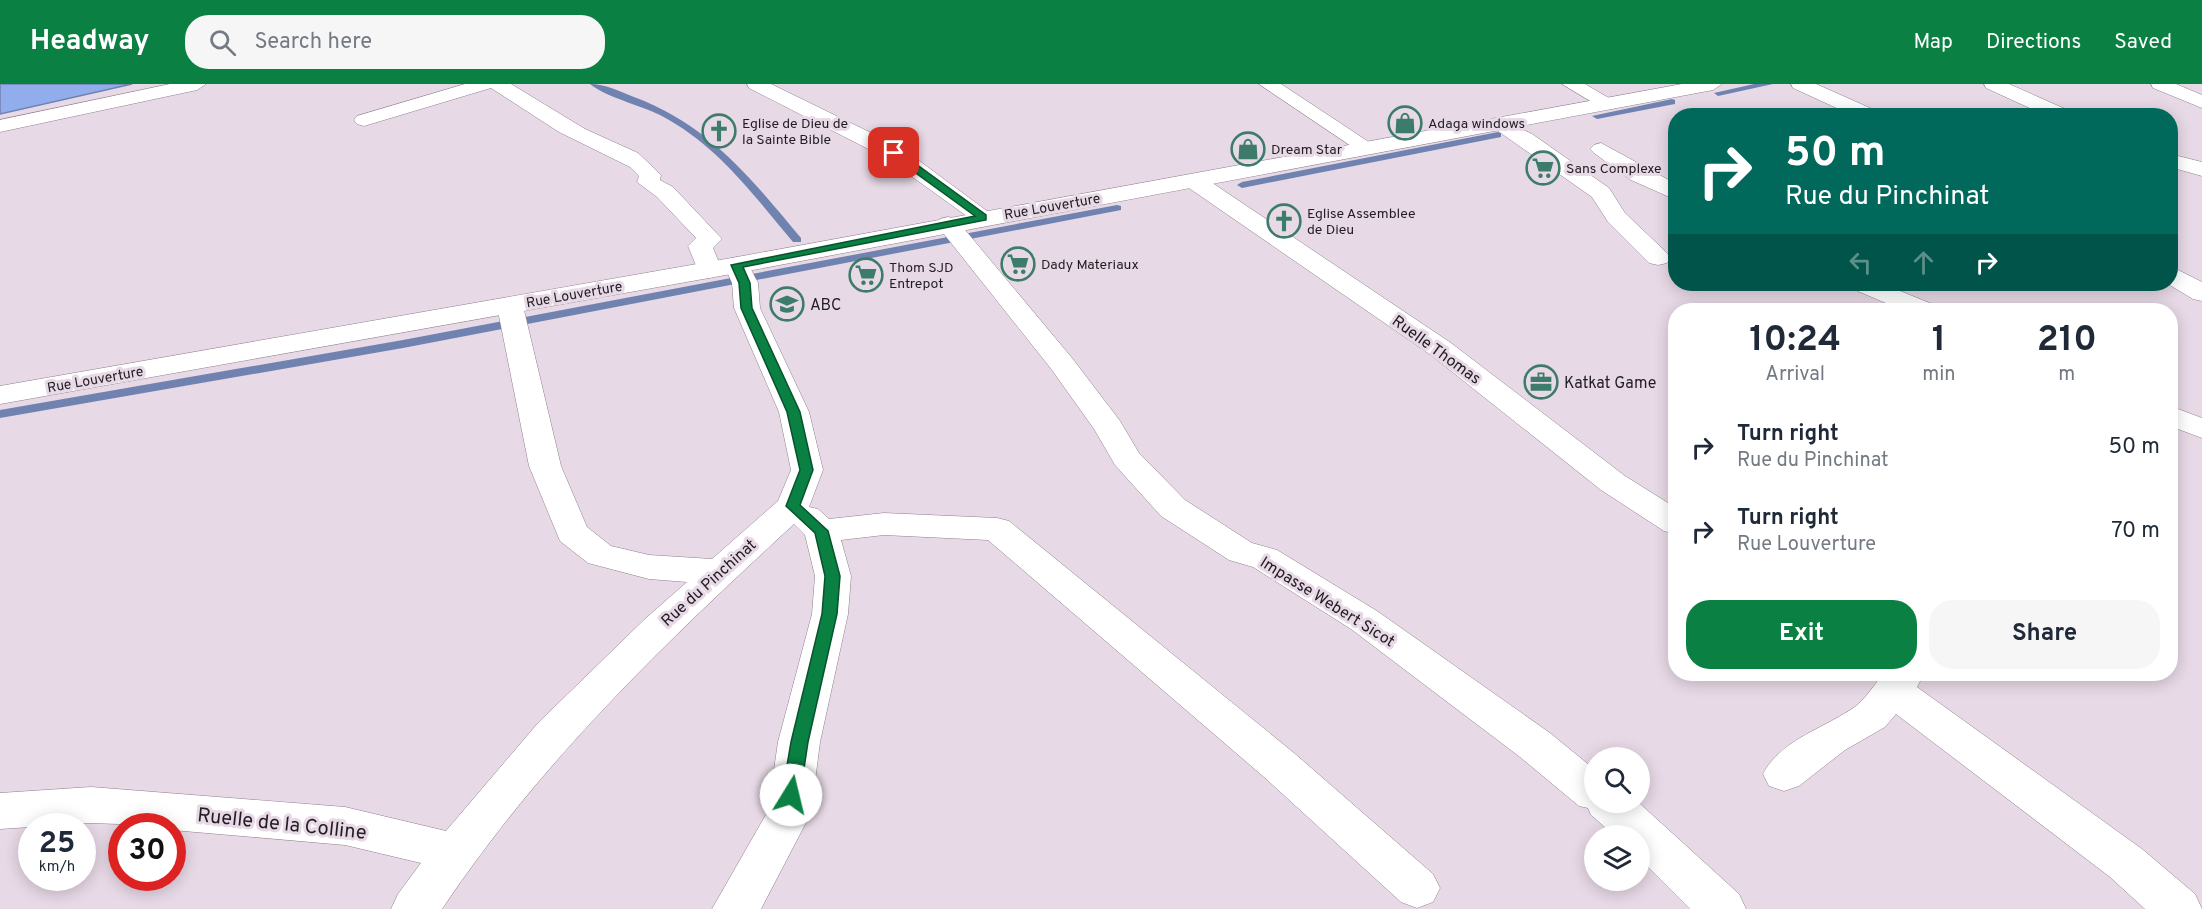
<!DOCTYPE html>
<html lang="en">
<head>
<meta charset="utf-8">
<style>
	body { margin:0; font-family:Overpass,sans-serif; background:#f6f6f7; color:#1f2937; height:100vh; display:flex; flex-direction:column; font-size:22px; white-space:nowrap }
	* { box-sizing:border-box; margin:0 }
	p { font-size:20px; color:#747a83 }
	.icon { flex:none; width:33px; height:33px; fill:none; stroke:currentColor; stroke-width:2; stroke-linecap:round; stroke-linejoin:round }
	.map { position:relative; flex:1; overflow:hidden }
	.sheet { position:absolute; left:1668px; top:219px; width:510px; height:378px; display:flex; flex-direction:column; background:#fff; border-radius:24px; box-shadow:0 3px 15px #0003 }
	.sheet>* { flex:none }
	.top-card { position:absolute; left:1668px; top:24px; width:510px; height:183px; border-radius:24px; box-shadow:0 3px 15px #0003; background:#00695c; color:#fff; overflow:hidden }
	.buttons { position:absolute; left:1584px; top:663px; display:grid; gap:12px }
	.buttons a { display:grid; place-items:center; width:66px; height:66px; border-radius:50%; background:#fff; box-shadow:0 3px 15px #0003; font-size:30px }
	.speed { position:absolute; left:18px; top:729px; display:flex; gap:12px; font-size:30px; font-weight:700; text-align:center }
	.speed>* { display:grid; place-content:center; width:78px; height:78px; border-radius:50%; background:#fff; box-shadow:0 3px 15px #0003; line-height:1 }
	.speed small { font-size:15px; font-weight:400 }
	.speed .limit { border:9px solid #d22; background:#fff; color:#111 }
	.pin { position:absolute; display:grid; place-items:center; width:51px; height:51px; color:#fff; margin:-26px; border-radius:12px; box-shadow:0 3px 9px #0006 }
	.me { position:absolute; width:66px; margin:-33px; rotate:9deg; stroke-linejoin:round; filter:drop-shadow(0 0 4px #0008) }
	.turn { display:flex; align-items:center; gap:21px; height:126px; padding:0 18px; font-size:27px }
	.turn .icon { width:78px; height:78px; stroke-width:2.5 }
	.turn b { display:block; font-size:42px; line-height:51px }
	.lanes { display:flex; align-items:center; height:57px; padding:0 18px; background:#0003; justify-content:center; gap:30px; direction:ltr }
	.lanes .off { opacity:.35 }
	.eta { display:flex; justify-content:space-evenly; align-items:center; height:102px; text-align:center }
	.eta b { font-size:36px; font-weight:700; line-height:42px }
	.cta { display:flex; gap:12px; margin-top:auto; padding:12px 18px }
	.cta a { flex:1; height:69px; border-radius:24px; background:#0b8043; color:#fff; font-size:24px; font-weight:700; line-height:69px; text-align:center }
	.cta a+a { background:#f6f6f7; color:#1f2937 }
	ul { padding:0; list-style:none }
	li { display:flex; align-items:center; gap:18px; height:84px; padding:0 18px }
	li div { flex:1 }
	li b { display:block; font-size:22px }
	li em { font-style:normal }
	header { display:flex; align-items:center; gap:36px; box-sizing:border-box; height:84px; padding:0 30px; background:#0b8043; color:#fff }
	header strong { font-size:28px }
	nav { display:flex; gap:33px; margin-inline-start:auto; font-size:21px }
	.search { width:420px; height:54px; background:#f6f6f7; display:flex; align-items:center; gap:15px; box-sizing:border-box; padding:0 21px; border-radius:24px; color:#747a83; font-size:22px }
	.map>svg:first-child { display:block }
	.water { fill:#91adec; stroke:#7082af; stroke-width:1.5 }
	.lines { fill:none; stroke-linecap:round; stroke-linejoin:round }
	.stream { fill:#7082af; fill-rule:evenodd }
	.minor-casing { stroke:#8e818d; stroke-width:1 }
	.major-casing { stroke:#8e818d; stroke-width:1 }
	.minor { fill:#fff; fill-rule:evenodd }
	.major { fill:#fff; fill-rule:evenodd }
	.route { fill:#0b8043; stroke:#07532c; stroke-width:1.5 }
	.labels { text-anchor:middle; stroke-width:6; stroke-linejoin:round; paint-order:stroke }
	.far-poi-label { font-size:14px; fill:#221d22; stroke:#e7d9e6; text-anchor:start }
	.far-street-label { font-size:14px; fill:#221d22; stroke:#e7d9e6 }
	.poi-label { font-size:16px; fill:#221d22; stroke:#e7d9e6; text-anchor:start }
	.street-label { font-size:16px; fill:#221d22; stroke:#e7d9e6 }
	.near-street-label { font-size:20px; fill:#221d22; stroke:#e7d9e6 }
</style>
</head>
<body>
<header>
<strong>Headway</strong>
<div class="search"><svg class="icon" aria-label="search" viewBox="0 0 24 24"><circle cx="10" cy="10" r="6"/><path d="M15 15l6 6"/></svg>Search here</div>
<nav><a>Map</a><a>Directions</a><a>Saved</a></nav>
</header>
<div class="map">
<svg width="2202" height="825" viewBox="0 0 2202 825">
	<rect width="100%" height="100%" fill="#e7d9e6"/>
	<path class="water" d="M0,0H132L0,30Z"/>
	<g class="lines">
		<path class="stream" d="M590,0C605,0 619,7 634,13C709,41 751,94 801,154V158H793C756,114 720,65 669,36C647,22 608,15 590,0Z
			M1754,0H1773L1718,12L1714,9Z
			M1672,15L1675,16V20L1597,35L1592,32Z
			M1498,48L1501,49V53L1242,104L1237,101L1242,98Z
			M1117,121L1121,122V126L403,264L0,334V326L403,256Z"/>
		<g class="minor-casing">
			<path id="minor" d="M170,0H206L197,6L0,48V36Z
				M465,0H511L585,45L638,69L661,91L660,96L673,103L722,155L713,164L722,186L718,191L709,194L700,191L688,162L696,154L657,113L637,98L639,92L630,83L559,48L491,4L364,42L357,40L354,36L357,32Z
				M747,0H771L902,64L995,133L991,138H975L886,74L749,4Z
				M1259,0H1281L1378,64L1374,68H1360Z
				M1562,0H1585L1619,20L1616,24H1602Z
				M1791,0H1816L1879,28L1882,32H1854L1793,4Z
				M1984,0H2009L2072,28L2075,32H2047L1986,4Z
				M2151,0H2176L2202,11V24L2153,4Z
				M1498,34L1532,50L1609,104L1625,129L1667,169L1670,174L1667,179L1658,181L1649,179L1608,138L1592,113L1488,40L1491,36Z
				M1601,59L1676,100V116L1631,96L1594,69L1590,65L1594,61Z
				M2170,70L2202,78V92L2170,83Z
				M1194,90L1202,92L1451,259L1625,392L1676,424V450L1664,447L1601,406L1431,271L1186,102L1183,97L1186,92Z
				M948,133L956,135L1072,274L1120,337L1139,369L1185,416L1252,459L1277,466L1377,527L1550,649L1594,685V718H1638L1739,810L1746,825H1690L1640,775V752H1615L1591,731L1588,724L1579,722L1520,673L1351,545L1253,483L1229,476L1161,432L1115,381L1094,345L1052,286L940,145L936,140L940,135Z
				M737,173L746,176L758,199L760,224L809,328L823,386L809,423L818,425L829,435L884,429L997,434L1009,437L1294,669L1433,790L1440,804L1433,818L1417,824L1401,818L1264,693L988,456L884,451L841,456L851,492L848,530L820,658L811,729L761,825H712L768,727L778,658L812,530L815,492L805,451L794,440C664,560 541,677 442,825H391L398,810L421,779L345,761L172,746V742L91,739L0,745V709L91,703L345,723L446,747L538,639L645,535L687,498L649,495L588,479L560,457L529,382L497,222L501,216L510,214L519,216L523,222L561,382L587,443L611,462L649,471L712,475L778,417L791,386L779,328L734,224L732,199L724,181L728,176Z
				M2170,182L2202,198V217L2193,215L2168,200H2170Z
				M1849,200H1883L1932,220L1936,226H1902L1853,205Z
				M2170,322L2202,334V354L2170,342Z
				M1883,590H1924L1917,603L2142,765L2195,810L2202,825H2145L2110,793L1896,630L1885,643L1845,666L1799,702L1784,707L1769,702L1763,690C1781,655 1826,644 1856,622C1866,614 1875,600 1883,590Z"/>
		</g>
		<g class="major-casing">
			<path id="major" d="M1682,0H1722L1713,6L737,189L0,320V302L737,173Z"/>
		</g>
		<use href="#minor" class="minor"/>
		<use href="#major" class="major"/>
	</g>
	<path class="route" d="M891,67H898L986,131V136L743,183L750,199L752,224L800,328L813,386L800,421L828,447L840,492L837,530L808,658L800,711L798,716L791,718L785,716L782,711L791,658L822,530L825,492L815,449L786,422L800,386L787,328L741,224L739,199L731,181L975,132L891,71Z"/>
	<defs>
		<g id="shop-ring" transform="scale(1.725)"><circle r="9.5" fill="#e7d9e6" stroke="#3d7c6b" stroke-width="1.5"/><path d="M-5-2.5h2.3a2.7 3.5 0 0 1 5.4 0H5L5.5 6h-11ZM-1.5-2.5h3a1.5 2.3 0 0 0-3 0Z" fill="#3d7c6b"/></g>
		<g id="church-ring" transform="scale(1.725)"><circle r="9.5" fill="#e7d9e6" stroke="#3d7c6b" stroke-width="1.5"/><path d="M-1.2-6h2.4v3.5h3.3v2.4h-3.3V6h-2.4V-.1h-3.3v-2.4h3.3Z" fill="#3d7c6b"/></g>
		<g id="supermarket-ring" transform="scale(1.725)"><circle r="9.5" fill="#e7d9e6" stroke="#3d7c6b" stroke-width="1.5"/><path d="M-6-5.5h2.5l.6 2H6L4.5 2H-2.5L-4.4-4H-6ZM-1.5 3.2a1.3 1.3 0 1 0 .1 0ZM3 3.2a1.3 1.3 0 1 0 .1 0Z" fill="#3d7c6b"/></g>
		<g id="university-ring" transform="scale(1.725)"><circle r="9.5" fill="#e7d9e6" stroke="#3d7c6b" stroke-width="1.5"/><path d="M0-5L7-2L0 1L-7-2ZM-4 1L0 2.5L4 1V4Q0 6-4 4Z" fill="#3d7c6b"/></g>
		<g id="office-ring" transform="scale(1.725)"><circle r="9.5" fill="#e7d9e6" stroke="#3d7c6b" stroke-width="1.5"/><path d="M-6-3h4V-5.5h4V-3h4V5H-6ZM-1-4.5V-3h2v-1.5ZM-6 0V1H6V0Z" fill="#3d7c6b"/></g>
	</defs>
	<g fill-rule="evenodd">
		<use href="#shop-ring" x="1405" y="39"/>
		<use href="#church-ring" x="719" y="47"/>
		<use href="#shop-ring" x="1248" y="65"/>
		<use href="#supermarket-ring" x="1543" y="84"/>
		<use href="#church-ring" x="1284" y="137"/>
		<use href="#supermarket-ring" x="1018" y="180"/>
		<use href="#supermarket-ring" x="866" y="191"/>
		<use href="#university-ring" x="787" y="220"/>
		<use href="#office-ring" x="1541" y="298"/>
	</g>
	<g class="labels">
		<g class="far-poi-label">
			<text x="742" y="44">Eglise de Dieu de<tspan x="742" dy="16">la Sainte Bible</tspan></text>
			<text x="1428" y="44">Adaga windows</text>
			<text x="1271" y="70">Dream Star</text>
			<text x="1566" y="89">Sans Complexe</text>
			<text x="1307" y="134">Eglise Assemblee<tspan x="1307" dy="16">de Dieu</tspan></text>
			<text x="1041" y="185">Dady Materiaux</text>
			<text x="889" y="188">Thom SJD<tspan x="889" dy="16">Entrepot</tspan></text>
		</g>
		<g class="far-street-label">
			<text transform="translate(1052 122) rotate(-10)" y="5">Rue Louverture</text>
			<text transform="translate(574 210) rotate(-10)" y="5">Rue Louverture</text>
			<text transform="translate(95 295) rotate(-10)" y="5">Rue Louverture</text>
		</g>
		<g class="poi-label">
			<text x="810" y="226">ABC</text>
			<text x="1564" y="304">Katkat Game</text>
		</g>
		<g class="street-label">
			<text transform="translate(1437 265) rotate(36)" y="6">Ruelle Thomas</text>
			<text transform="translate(708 498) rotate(-42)" y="6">Rue du Pinchinat</text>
			<text transform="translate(1328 517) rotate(32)" y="6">Impasse Webert Sicot</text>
		</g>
		<g class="near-street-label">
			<text transform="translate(282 739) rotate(6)" y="7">Ruelle de la Colline</text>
		</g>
	</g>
</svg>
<div class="buttons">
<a><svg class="icon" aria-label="search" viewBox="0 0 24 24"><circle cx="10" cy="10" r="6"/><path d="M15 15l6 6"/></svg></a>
<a><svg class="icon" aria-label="layers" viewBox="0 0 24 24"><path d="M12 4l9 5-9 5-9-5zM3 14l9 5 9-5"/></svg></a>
</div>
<div class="speed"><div>25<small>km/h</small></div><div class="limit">30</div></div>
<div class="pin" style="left:894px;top:69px;background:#d93025"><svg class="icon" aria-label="arrive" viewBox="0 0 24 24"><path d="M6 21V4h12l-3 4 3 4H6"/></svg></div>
<svg class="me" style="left:791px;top:711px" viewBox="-20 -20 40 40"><circle r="19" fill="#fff"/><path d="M0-13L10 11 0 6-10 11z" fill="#0b8043"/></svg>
<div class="top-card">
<div class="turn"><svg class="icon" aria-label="right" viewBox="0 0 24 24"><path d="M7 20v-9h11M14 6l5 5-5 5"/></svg><div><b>50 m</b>Rue du Pinchinat</div></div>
<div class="lanes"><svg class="icon off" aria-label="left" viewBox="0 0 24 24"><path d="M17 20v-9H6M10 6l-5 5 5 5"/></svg><svg class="icon off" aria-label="ahead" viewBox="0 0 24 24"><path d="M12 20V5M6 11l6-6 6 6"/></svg><svg class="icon" aria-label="right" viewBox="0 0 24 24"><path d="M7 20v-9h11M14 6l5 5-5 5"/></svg></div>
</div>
<section class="sheet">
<div class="eta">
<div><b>10:24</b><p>Arrival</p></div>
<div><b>1</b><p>min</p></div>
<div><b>210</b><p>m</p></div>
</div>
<ul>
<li><svg class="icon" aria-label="right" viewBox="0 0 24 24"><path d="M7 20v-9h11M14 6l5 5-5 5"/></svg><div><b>Turn right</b><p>Rue du Pinchinat</p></div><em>50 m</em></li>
<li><svg class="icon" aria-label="right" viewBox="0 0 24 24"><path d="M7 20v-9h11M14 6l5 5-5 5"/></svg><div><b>Turn right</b><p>Rue Louverture</p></div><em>70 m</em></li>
</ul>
<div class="cta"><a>Exit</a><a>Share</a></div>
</section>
</div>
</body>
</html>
